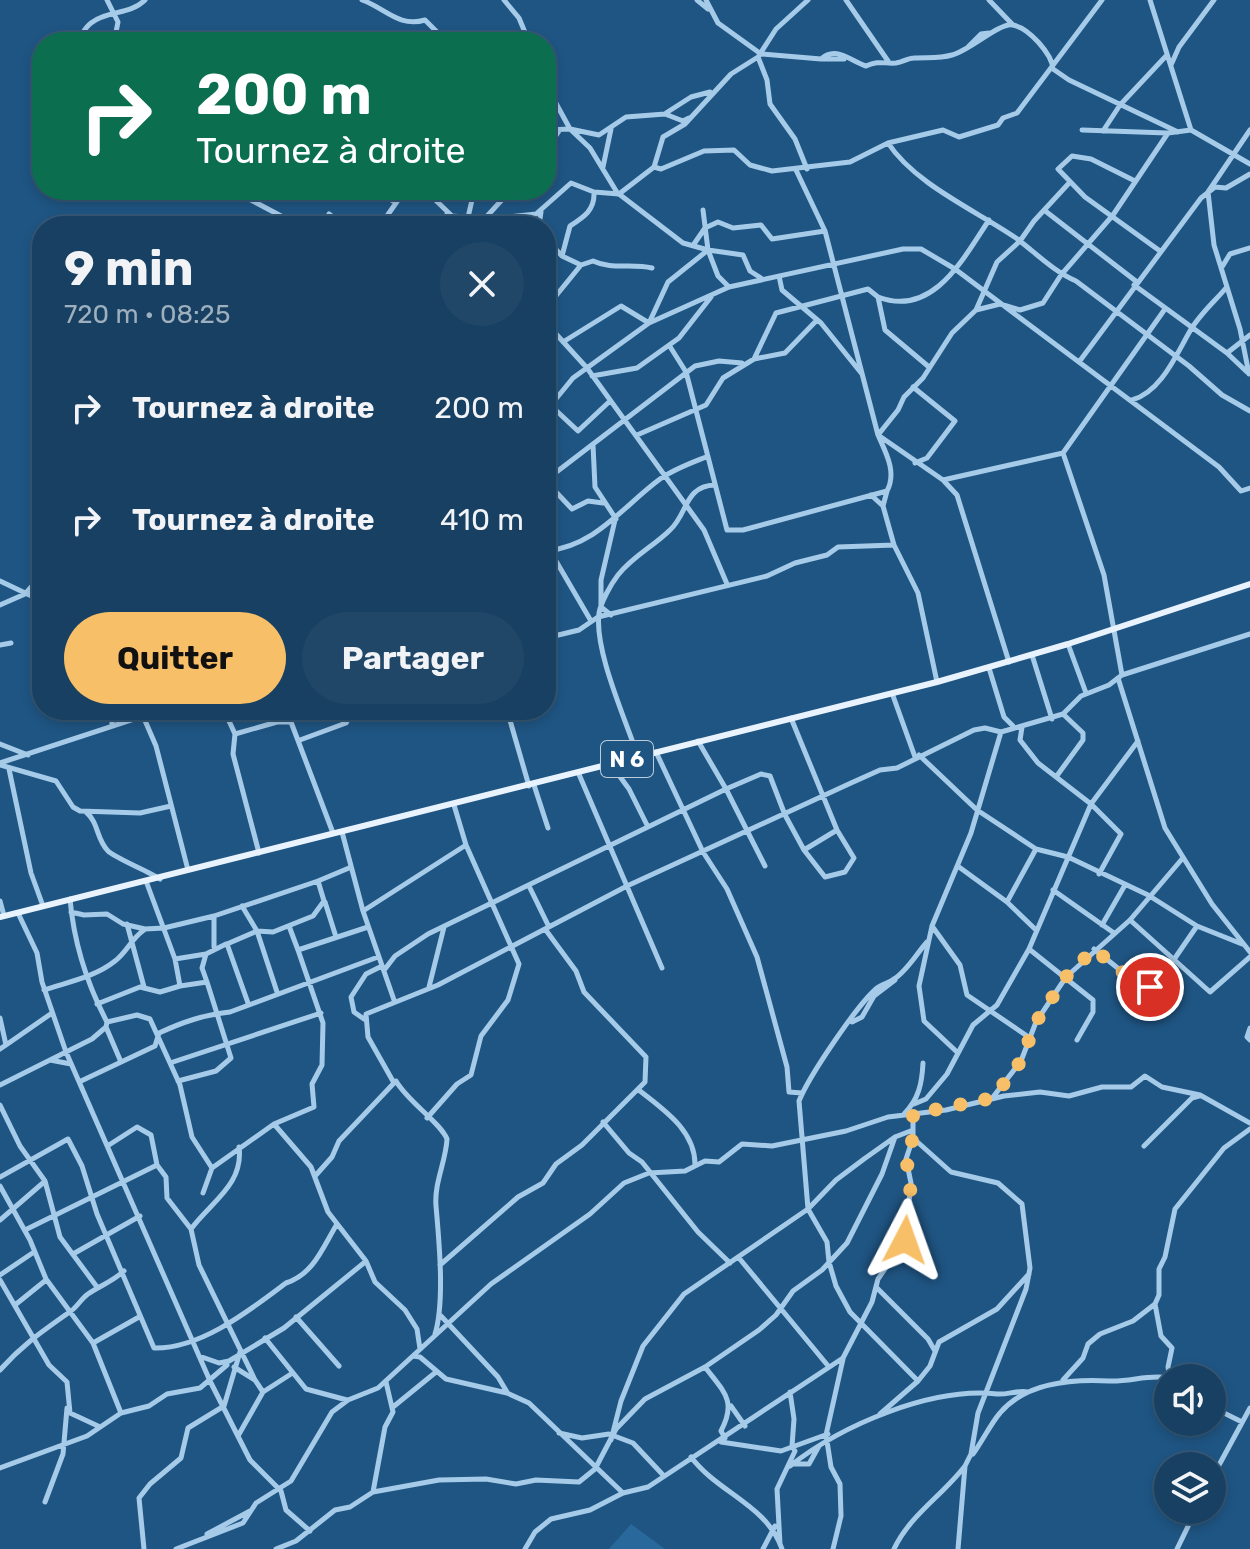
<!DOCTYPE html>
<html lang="fr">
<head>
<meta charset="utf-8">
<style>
	body { margin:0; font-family:Rubik,sans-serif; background:#204768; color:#f1f3f6; height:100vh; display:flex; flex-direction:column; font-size:30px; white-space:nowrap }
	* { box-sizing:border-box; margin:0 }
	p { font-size:26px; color:#9eafbe }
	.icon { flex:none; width:44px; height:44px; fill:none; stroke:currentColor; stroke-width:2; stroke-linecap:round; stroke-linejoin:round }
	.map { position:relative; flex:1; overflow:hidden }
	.panel { position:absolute; left:32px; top:216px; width:524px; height:504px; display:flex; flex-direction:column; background:#174062; border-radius:32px; box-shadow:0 4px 12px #0003,0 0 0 2px #365977 }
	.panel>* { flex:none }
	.hud { position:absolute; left:32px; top:32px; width:524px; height:168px; border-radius:32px; box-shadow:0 4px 12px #0003,0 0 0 2px #365977; background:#0b6e4f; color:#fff; overflow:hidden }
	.buttons { position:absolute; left:1154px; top:1364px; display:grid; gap:16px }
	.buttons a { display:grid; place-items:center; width:72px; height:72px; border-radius:50%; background:#174062; box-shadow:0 4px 12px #0003,0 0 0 2px #365977; font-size:40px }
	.pin { position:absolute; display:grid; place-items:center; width:68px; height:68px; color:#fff; margin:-34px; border:4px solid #fff; border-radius:50%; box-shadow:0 2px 8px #0007 }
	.me { position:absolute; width:88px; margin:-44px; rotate:4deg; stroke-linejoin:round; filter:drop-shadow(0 0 6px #0008) }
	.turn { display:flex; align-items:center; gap:28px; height:168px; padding:0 32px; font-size:36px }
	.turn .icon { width:104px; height:104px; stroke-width:2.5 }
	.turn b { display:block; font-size:56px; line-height:68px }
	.round { display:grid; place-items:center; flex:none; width:84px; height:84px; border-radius:42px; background:#204768 }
	.overview { display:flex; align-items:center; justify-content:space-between; height:136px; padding:0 32px }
	h1 { font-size:48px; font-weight:700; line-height:60px }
	.primary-button { display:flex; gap:16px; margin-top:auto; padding:16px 32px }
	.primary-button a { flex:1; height:92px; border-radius:48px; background:#f7bf67; color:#111; font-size:32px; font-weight:700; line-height:92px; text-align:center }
	.primary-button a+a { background:#204768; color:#f1f3f6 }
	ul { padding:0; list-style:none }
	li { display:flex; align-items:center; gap:24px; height:112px; padding:0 32px }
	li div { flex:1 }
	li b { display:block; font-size:30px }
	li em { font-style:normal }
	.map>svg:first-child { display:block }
	.green { fill:#29689b }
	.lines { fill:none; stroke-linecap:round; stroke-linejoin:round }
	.minor { stroke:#a6cbe9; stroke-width:5 }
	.major { stroke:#e9f3fe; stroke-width:6 }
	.route { stroke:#f7bf67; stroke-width:14; stroke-dasharray:0 25.2 }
	.labels { text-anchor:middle; stroke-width:8; stroke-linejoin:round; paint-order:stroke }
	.shield { fill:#1f5583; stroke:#bcccda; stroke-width:2 }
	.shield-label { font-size:22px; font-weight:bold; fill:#fff }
</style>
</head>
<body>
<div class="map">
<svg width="1250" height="1549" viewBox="0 0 1250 1549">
	<rect width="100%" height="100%" fill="#1f5583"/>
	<path class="green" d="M631,1524L665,1549H609Z"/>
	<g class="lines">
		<path class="minor" d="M107,0L118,22L114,42
			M362,0C385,8 399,28 425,20L447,42
			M504,0L519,18L529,42
			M697,0L708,9
			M706,0L718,23L761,54L821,59C836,45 850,61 866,66C879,60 884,64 896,63C903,62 908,58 914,58C927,57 939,59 952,55C969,51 1000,22 1013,25C1029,28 1052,54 1053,69L1069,80L1178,132
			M846,0L888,61
			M989,0L1013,25
			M1150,0L1191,130L1250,164
			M73,42C82,38 83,29 91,23C108,10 130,15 145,0
			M968,47L981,34L989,33
			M758,57L767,80L770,104L795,139L807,169
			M822,59H844
			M1171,65L1179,47L1214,0
			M546,85L570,129L590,148L618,194
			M666,113L691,97L710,92
			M546,130L570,129L599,135L626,117L665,114L683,121L689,118
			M1082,130L1167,133
			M1103,131L1120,105L1166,56
			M888,143L943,130L959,137L998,125L1003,118L1017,113L1102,0
			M546,151L559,131
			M603,167L611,129
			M654,167L661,169L704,151L734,150L750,165L772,171L850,162L888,143C915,184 975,210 1016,238C1036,253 1053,271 1076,281L1189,366L1222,395L1250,411
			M796,170L825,231L878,435L943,480L957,495L1009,662
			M1133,180L1091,159L1072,156L1058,169L1085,197L1160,251
			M232,190L300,226
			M376,190L396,203
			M425,190L452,216L488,219L536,214L571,183L594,192
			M619,194L654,167L663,137L685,124L731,74L758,57L776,29L808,0
			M703,210L708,250
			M1044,210L1137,282
			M447,212L448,218L457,226
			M329,214L345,226
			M380,226L405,190
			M466,226L472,200L470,190
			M478,226L511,190
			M539,226L541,212
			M546,239L562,256L581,265L593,261C612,270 632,263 652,268
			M694,244L705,228L718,222L733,228L761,225L772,239L825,231
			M562,256L570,226C584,217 595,210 594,192L619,194L683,243L708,250L718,276L729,287L903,249H921L955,269L1219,467L1241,491L1250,488
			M1222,267L1230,254L1250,248
			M779,276L782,290L821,323L862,374
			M1134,285L1227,353L1247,372
			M878,297C933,318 963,259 989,220
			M546,308L581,265
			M976,310L1000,304L1020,310L1043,303L1061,275L1113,215L1168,133L1191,130
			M546,323L587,368L704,530L727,584
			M649,323L668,282L708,250L743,255L750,271L761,278
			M563,342L621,306L649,323
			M669,345L686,372L727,530H743L887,491C897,472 886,453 878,435L898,410L904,397L923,378L952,333L976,310L997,262L1020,241L1034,221L1070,182
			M1227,353L1250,335
			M754,359L776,313L868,289L878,297L885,330L929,367
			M1079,362L1201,198L1215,187L1226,188L1250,174
			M1249,374L1240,329L1214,245L1208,192L1250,130
			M592,376L637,368L679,338L711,297
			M913,387L955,421L927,458L915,463
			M1132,400C1161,392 1176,355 1190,331C1199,315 1215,301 1226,288
			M546,401L578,431L610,401
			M546,411L573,378L649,323L729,287
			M637,435L706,405L723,378L754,359L785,353L817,320
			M593,445L595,487L616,519
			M1063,453L1104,575L1122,675
			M546,480L695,366L719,361L742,363
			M943,480L1063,453L1165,309
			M546,492L555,491L572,509L588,501L603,503
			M871,495L883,506L887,491
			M894,545L918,593L937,682
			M546,551C596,546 622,507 660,479C674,469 691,463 706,457
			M547,551L556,561L591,621
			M0,581L42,601
			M0,605L25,594L42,575
			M611,615L601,607V580L615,520
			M546,638L579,630L598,617L767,576L795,563L827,555L838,547L894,545L883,506
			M1068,644L1086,693
			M0,645L11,643
			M1032,655L1052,719
			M989,668L1004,717L1013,726
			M1118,678L1165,828L1212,904L1250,952
			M892,693L915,757
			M112,710V726
			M146,710L143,716L156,746L188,870
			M224,710L235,734L277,722H291L333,833
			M507,710L529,786
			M147,714L156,710
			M1022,727L1020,740L1038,763L1091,804L1121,834L1099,874
			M235,734L233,754L259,853
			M300,740L346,723L353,710
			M0,744L28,755
			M656,752L703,852L727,889L757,957L787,1067L789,1092L802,1093
			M919,755L977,810L1036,849L1068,857L1148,895L1197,926L1242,944
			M638,757C626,720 594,651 599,613C601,602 611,584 618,575C633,556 654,546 670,530C688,514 684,486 715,485
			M0,763L143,716
			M610,763L629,789L648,827
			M0,765L56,781L73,807L80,811L140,813L171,806
			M9,769L31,873L43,906
			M578,772L662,968
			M1056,777L1083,740V733L1063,714
			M534,785L548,828
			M86,812C99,823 96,839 108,851C115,858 148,871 160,879
			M342,832L363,911L394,1000
			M804,850L837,830
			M765,866L726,789L761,774L770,776L785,815L804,850L825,877L845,872L854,858L837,830L791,718
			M959,867L1007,902L1035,929
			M529,886L549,927
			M1053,890L1114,933
			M70,899C74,944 86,982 107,1022
			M0,901L4,916
			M325,902L336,937
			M1007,902L1036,849
			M242,906L257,931L277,992
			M363,911L466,845
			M71,912L84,915L107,914L123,924L145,929L164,928L214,916L318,881
			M18,913L37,953L42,982L66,1052L210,1381L250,1460L281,1491L286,1510L310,1531
			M214,916V947
			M1130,920L1210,992L1250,957
			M127,924L144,987
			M1102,925L1125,885
			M289,926L298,950
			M932,926L960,965L967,995L1030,1038
			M927,942C917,953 907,971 894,979C889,983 882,984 877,988C857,1005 809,1076 799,1101L808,1209L827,1242L829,1262L836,1286L850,1312L918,1381L930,1366L939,1342L997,1309L1029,1274
			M1029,949L1093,1000V1012L1077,1040
			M1094,949L1145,990L1175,958L1197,926
			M206,954L202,968L207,982
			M175,959L206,954L226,944
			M385,969L395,956L428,934L726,789L698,741
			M429,987L444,927
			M44,990C68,982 95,977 115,961C127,952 131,939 144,930
			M248,1003L227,944L257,931L273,932L313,916L324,901L318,881L349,868
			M97,1004L140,987L160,992L180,986L175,959L146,881
			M0,1018L6,1045L0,1049
			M364,1019L354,1012L351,997L366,974L382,966
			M852,1022L862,1017L874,996L895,980
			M106,1027L121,1062
			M1250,1028L1247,1037L1250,1040
			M6,1045L52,1013
			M958,1053L924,1021L919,986L932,926L971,833L1001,732L1063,714L1081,696L1109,685L1122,675L1250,634
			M50,1060L71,1064
			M170,1063L321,1013
			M81,1081L155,1046L159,1033C183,1022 203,1015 230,1012L378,957
			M178,1081L216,1071L231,1058L207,982L180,986
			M396,1081C408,1102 440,1122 447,1139C446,1161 434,1183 436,1206C439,1240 445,1302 435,1334
			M0,1085L92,1039L106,1027L107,1022L137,1015L150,1019L180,1085L192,1137L212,1168
			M640,1091C664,1110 696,1131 695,1166
			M993,1097L1021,1061L1036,1022L1066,977L1130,920L1182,859
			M914,1104L926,1099L947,1074L973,1025L997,1005L1029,949L1091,804L1138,741
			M0,1105L20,1146L45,1181L60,1237L97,1287
			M904,1114C919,1099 922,1083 923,1063
			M427,1118L457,1084L471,1075L481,1036L508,1000L519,964L466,845L454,805
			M603,1122L629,1153L642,1162L698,1232L730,1263
			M274,1124L314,1107L312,1084L322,1065L323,1023L298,950L368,927
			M913,1138L951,1172L998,1183L1022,1204L1030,1268L1026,1289L978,1413L971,1454L965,1466L958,1549
			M109,1145L137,1127L151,1135L157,1165L166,1177L167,1198L191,1229L199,1265L255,1380
			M1144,1146L1192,1098L1199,1096
			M316,1175L332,1157L339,1141L394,1083L368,1037L366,1014L438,985L627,886L851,783L880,770L897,768L974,730L985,728L1001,732
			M0,1177L68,1139L82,1166L97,1214L154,1348C201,1349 250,1310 286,1283C314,1274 323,1247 337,1224
			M0,1186L30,1240L46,1279L93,1343
			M203,1193L212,1168L274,1124L311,1167L328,1212L366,1261L375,1282L405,1310L417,1329L420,1349
			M0,1220L44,1182
			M191,1229C211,1202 244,1184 239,1147
			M25,1230L157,1165
			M73,1254L140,1216
			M739,1258L829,1367
			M440,1265L518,1197L543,1183L556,1164L582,1145L645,1082L646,1057L584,992L576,971L545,929
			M0,1275L34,1252
			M0,1280L49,1365L67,1382L70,1413L98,1426
			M877,1288L928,1339L935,1351
			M1155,1304L1161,1336L1172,1348L1168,1367L1170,1378
			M15,1305L46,1280
			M441,1316L498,1377L507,1392
			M296,1317L339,1366
			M265,1338L306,1389L347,1400
			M199,1356L219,1363L229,1361L284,1328L365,1262
			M413,1356L420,1357L446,1379L507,1393L529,1403L623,1493
			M234,1367L255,1380L263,1392
			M705,1367C724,1392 737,1401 721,1431L725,1438
			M0,1370C23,1344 43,1331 71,1311C77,1307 81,1299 88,1294C101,1285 112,1282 124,1271
			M1063,1380L1083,1358L1088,1344L1100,1334L1133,1321L1155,1304L1159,1295V1269L1165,1257L1175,1209L1224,1148L1250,1129
			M731,1406L745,1426
			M393,1407L436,1372
			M1212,1407L1242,1422
			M121,1413L93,1343L139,1317
			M880,1414L918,1381
			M559,1433L582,1438L609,1434L633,1443L664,1476
			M238,1436L263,1392L291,1374
			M611,1440L621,1401L643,1346L684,1294L808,1209L836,1180L864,1159L895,1137L913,1130
			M721,1442L781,1451L828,1434
			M973,1454C982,1442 991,1423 1000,1413C1026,1382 1073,1379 1109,1381C1131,1382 1148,1374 1170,1378
			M691,1457C718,1493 767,1505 782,1549
			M793,1464H809L819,1446
			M790,1466C842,1425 931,1387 997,1394C1007,1395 1017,1390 1028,1392
			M0,1468L87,1436L121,1413L149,1406L167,1394L200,1388L227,1365
			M1212,1478L1250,1408
			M373,1492L439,1480L486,1479L516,1484L536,1480L579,1482L595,1469L616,1429L645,1399L705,1367L759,1330L776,1315L793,1291L822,1270L847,1243L882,1174L895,1137
			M45,1502L63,1454L67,1408
			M207,1534L250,1511
			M780,1544L777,1489L795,1451L792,1446L794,1419L790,1392
			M144,1549L139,1498L150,1484L181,1458L188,1428L224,1406L240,1352
			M176,1549L243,1523L256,1503L291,1481L332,1412L348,1400L378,1388L491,1284L590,1214L624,1183L649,1173L685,1171L705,1161L719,1162L742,1144L772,1146L846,1131L888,1117L946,1110L1004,1096L1040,1092L1069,1096L1102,1087H1131L1145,1076L1162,1087L1200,1095L1250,1123
			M276,1549L296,1541L335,1510L350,1507L373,1492L385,1427L393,1412L386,1382
			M525,1549L535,1532L551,1519L590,1510L623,1493L648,1487L843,1358L872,1302L878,1279L905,1240L911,1183L906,1159L913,1138V1114
			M763,1549L775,1526
			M833,1549L841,1516L840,1484L831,1467L826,1435L843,1359
			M894,1549C910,1515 942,1496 965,1466
			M1177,1549L1196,1510"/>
		<path class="major" d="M0,917L937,682L1068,644L1250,584"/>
	</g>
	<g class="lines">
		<path class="route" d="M905,1240L911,1183L906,1159L913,1138V1114L993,1098L1021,1061L1036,1022L1066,977L1094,949L1142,988L1150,987"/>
	</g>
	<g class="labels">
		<rect class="shield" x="601" y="741" width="52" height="36" rx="6"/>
		<g class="shield-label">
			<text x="627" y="767">N 6</text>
		</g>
	</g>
</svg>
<div class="buttons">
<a><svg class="icon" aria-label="sound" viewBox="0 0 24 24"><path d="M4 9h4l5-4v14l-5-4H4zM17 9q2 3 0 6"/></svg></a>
<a><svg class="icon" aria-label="layers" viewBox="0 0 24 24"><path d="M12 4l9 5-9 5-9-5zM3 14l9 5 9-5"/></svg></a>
</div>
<div class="pin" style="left:1150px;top:987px;background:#d93025"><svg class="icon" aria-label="arrive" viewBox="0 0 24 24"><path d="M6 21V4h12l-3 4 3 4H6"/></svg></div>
<svg class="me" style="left:905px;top:1240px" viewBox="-20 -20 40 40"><path d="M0-17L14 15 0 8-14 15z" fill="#f7bf67" stroke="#fff" stroke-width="4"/></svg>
<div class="hud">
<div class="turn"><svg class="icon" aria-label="right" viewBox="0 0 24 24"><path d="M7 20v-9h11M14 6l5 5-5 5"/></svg><div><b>200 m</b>Tournez à droite</div></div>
</div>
<section class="panel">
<div class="overview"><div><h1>9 min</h1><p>720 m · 08:25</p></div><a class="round"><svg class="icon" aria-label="close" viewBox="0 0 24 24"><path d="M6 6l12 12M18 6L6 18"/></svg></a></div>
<ul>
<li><svg class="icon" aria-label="right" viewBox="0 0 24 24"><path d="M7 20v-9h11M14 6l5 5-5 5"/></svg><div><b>Tournez à droite</b></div><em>200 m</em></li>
<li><svg class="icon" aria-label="right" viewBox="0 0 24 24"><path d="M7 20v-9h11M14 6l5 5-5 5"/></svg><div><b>Tournez à droite</b></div><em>410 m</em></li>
</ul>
<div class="primary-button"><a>Quitter</a><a>Partager</a></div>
</section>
</div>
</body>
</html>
